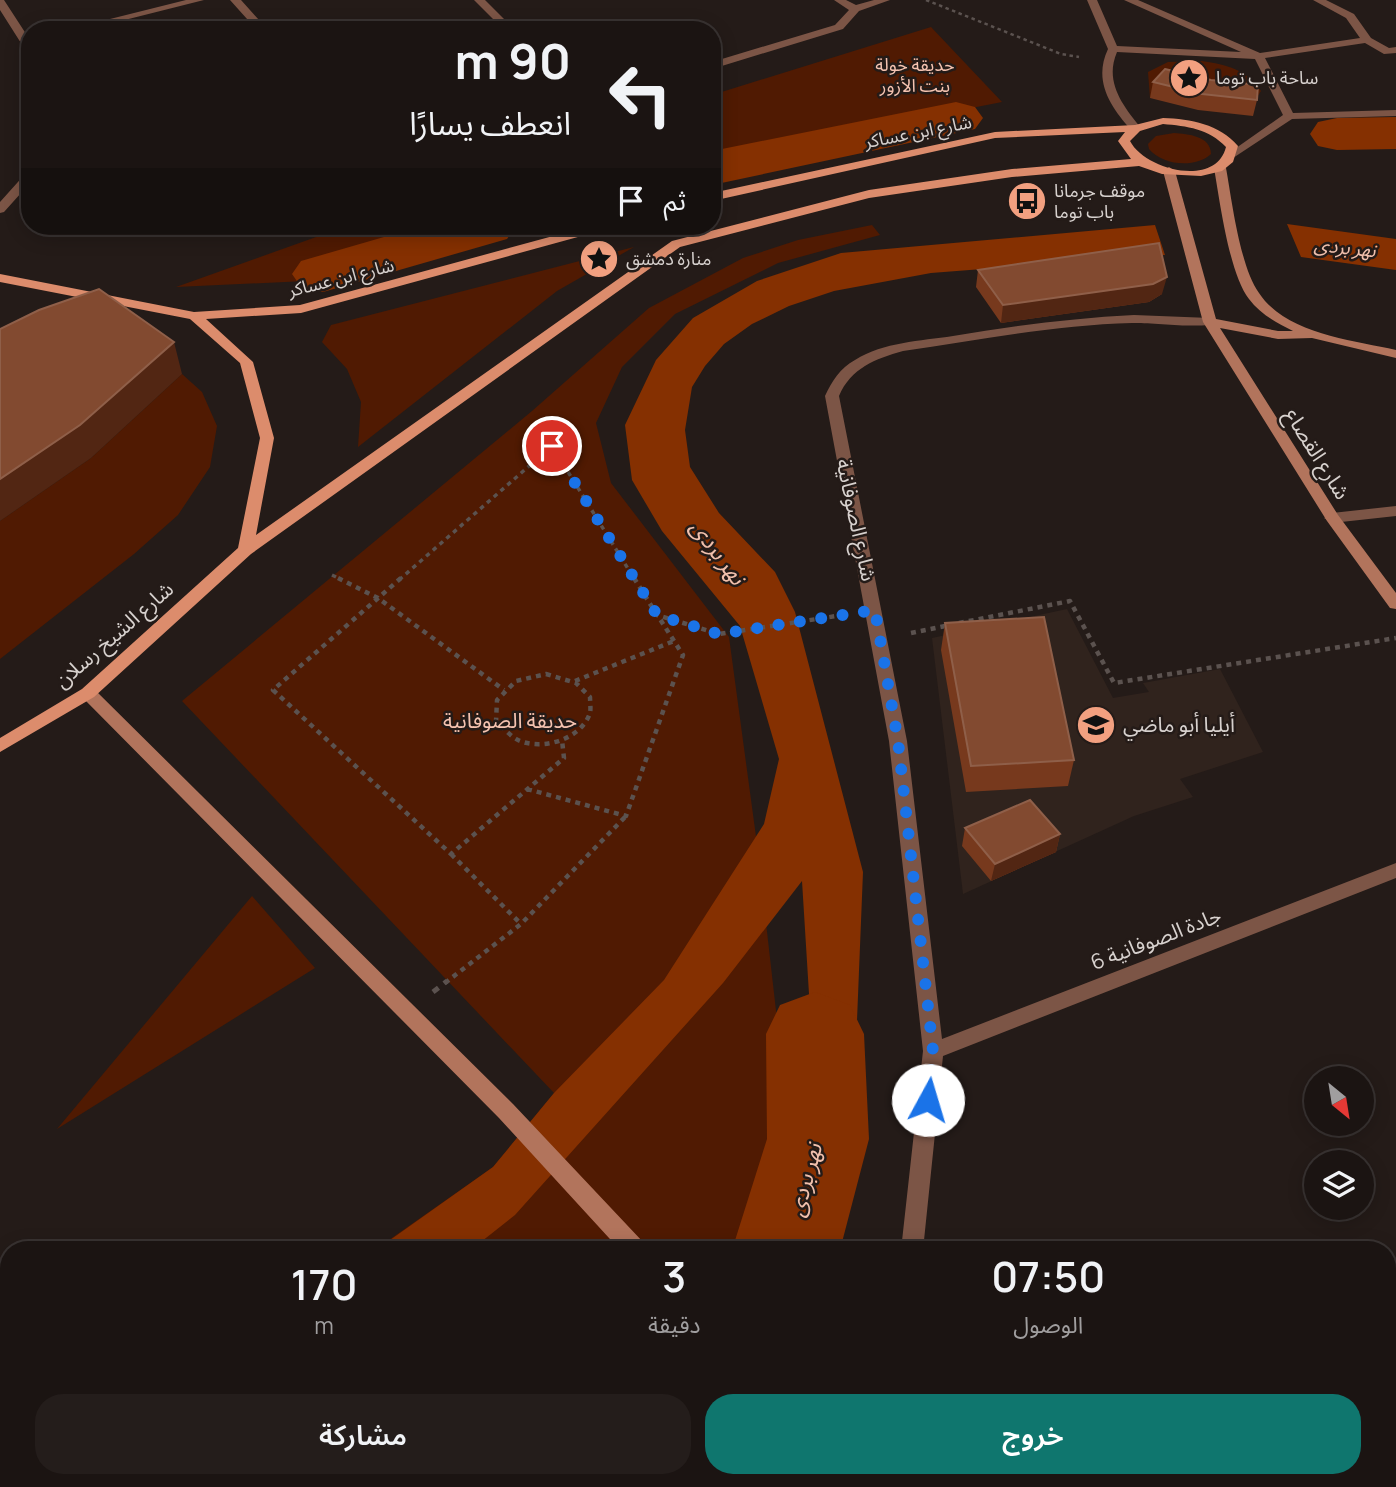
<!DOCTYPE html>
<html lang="ar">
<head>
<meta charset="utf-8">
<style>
	body { margin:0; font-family:Manrope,"Noto Sans Arabic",sans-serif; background:#241d1b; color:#f1f3f6; direction:rtl; height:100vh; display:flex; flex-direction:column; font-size:26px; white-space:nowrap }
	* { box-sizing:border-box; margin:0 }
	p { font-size:23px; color:#a09e9f }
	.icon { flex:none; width:38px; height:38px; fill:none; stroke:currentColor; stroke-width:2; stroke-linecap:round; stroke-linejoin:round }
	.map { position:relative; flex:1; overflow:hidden; direction:ltr }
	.details { position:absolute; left:0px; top:1241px; width:1396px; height:247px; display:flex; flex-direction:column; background:#1b1412; border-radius:28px 28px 0 0; box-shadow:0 4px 18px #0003,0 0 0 2px #393332; direction:rtl }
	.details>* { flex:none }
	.top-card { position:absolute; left:21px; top:21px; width:700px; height:214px; border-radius:28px; box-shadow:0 4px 18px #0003,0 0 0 2px #393332; direction:rtl; background:#1b1412; color:#f1f3f6; overflow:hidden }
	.needle { width:46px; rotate:150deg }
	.buttons { position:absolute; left:1304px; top:1066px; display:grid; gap:14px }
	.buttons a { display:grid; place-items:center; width:70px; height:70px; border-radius:50%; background:#1b1412; box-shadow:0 4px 18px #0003,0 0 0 2px #393332; font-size:35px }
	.pin { position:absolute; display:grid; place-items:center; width:60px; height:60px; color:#fff; margin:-30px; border:4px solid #fff; border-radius:50%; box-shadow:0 2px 7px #0007 }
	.me { position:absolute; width:77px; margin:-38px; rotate:6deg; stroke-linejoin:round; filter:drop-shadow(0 0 5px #0008) }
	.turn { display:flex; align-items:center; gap:24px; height:147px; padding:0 35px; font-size:32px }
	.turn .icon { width:91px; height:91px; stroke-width:2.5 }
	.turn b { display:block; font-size:49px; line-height:60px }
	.then { display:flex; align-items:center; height:66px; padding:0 35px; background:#0003; gap:14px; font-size:26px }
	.eta { display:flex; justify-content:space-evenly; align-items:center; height:119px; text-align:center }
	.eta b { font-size:42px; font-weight:600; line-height:49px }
	.button { display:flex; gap:14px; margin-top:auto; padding:14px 35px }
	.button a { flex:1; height:80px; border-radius:28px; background:#0f766e; color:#fff; font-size:28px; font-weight:600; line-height:80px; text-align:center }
	.button a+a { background:#241d1b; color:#f1f3f6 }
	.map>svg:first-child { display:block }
	.built { fill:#30231d }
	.green { fill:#501a02 }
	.water { fill:#853001 }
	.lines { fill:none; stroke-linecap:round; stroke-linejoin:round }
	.river { fill:#853001; fill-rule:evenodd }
	.path-far3 { stroke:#5b524f; stroke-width:2.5; stroke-dasharray:3.5 3.5; stroke-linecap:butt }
	.path-far2 { stroke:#5b524f; stroke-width:3.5; stroke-dasharray:4.5 4.5; stroke-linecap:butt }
	.path-far1 { stroke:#5b524f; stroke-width:4.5; stroke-dasharray:5 5; stroke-linecap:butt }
	.path { stroke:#5b524f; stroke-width:5; stroke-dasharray:7 7; stroke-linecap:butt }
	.street { fill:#7c5546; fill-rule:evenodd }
	.secondary { fill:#b2745c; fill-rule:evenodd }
	.primary { fill:#dc8c6c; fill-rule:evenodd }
	.wall { fill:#77391d }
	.shaded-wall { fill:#522613 }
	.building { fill:#824a30; stroke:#8f5f49; stroke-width:2 }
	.route { stroke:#1a73e8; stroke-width:12; stroke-dasharray:0 21.6 }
	.labels { text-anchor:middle; stroke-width:5; stroke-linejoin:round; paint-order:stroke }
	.far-park-label { font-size:18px; fill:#f5c3b0; stroke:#241b18 }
	.far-poi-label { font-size:18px; fill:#d7d1ce; stroke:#241b18; text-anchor:start }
	.far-street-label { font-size:18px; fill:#d7d1ce; stroke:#241b18 }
	.far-water-label { font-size:19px; font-style:italic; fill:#f1c0ac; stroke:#241b18 }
	.street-label { font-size:21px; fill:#d7d1ce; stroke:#241b18 }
	.park-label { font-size:21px; fill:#f5c3b0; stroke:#241b18 }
	.poi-label { font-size:21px; fill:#d7d1ce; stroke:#241b18; text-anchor:start }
	.water-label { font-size:23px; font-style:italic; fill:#f1c0ac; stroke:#241b18 }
</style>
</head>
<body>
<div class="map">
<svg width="1396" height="1487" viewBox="0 0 1396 1487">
	<rect width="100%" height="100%" fill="#241b18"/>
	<path class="built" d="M1067,609L1113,698L1149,692L1143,683L1220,669L1263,752L1180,779L1193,797L1134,816L963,894L932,638Z
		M1396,1328V1487H1097L1113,1479H1388V1332Z"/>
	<path class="green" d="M931,27L1002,102L712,159V95Z
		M1202,61C1227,65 1246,69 1261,91L1254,102L1150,98L1148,72L1168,62Z
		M1174,133C1188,134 1211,136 1211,154C1195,169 1162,165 1149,149L1148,144L1156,136Z
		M872,225L880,235L778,263L675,314L622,367L596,423L611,483L729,637L757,844L791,1142L760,1249H376L493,1167L554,1093L182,701L532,411L649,308L743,258L798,240Z
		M347,226H481L327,280L176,287Z
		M634,247L557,291L358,447L361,402L347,369L322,342L331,325Z
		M182,374L202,392L217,426L210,467L178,515L134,554L0,659V521L91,458Z
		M252,896L315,968L57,1129Z
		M50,1479H667L662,1487H38Z"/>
	<path class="water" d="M1287,224L1396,239V270L1301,257Z
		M1155,225L1165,255L931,273L834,291L789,306L752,324L724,344L705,366L692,387L685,430L690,467L719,513L775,572L795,612L863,872L854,1095L825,1249H786L818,1139L802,881L723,983L515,1215L472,1249L376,1250L493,1167L554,1093L664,980L764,824L779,759L740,626L662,531L632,480L625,425L656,360L693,318L757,281L841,253Z
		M50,1479H175L163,1487H38Z"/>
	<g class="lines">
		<path class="river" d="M956,102L975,107L983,118L975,129L712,185V151Z
			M1396,117V149L1337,150L1318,146L1310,134L1318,122L1337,118Z
			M422,226H516L507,239L323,292L301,287L292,274L301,261Z
			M815,992L850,1005L864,1034L869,1139L840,1250H732L767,1139L766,1034L780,1005Z
			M660,1479H780L776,1487H656Z"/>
		<path class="path-far3" d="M926,0L1061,54L1079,57"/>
		<path class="path-far2" d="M332,575L342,580
			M399,580L552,446L635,580"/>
		<path class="path-far1" d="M338,578L378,598L504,690
			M401,578L273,690L451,854L564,758L562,740
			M634,578L657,615L719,634L843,615
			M959,623L1070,601L1114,683L1396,638
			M911,633L950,625
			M546,674L576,683L590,697C590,701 591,709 590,713C581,740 541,751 518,740C510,736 503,727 496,722L497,700L516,681Z
			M575,681L674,641
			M527,789L626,816L683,655L658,616
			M451,854L521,924
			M445,983L521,924L625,817"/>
		<path class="path" d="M433,992L447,981"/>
		<path class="street" d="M0,0H4L30,40V52L26,51L0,10Z
			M186,0H204L85,30H66Z
			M230,0H241L268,30H257Z
			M474,0H485L515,30H504Z
			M834,0H846L856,5L874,0H890L859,11L843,29L712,69V62L835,25L849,10Z
			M1087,0H1097L1117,46L1241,52L1124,0H1138L1260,53L1360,38L1346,18L1313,0H1326L1354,14L1371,38L1389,48L1396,47V53L1384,54L1365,43L1265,58L1293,113L1396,110V116L1292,119L1233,158L1229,157V153L1283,115L1255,59L1117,52C1104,82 1123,106 1141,128L1131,130C1110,106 1093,81 1108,49Z
			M26,173H30V183L4,212L0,213V202Z
			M1134,315L1210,318L1217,322C1208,330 1149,322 1132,323C1055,325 979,340 903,351C875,359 851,368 839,396L907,741L942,1039L1396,863V878L943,1056L923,1250H901L923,1051L889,741L825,396C832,381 840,368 855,360C884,342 920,341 953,336C1013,326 1073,318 1134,315Z
			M1396,506V516L1332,523L1324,518L1332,513Z
			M1396,1265V1288L1388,1291V1268Z
			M838,1479H868L871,1487H841Z
			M877,1479H901L900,1487H876Z
			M982,1479H1019L1016,1487H979Z"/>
		<path class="secondary" d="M1220,164L1226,168C1232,201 1240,267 1259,293C1286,334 1352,340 1396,350V358L1312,338L1278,339L1220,328L1338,515L1396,593V609L1390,608L1327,521L1203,322L1163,171L1169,167L1175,171L1216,319L1278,331H1293C1277,323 1260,314 1249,299C1229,273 1220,202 1214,168Z
			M88,687L94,689L513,1104L643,1242L646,1250H620L499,1118L82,697L80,693Z"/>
		<path class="primary" d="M1163,118C1191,119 1219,124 1238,146L1233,162L1222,171L1201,176L1162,174L1139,166L1012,177L869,198L680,247L251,554L94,697L0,752V738L82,689L238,548L260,438L240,363L190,319L0,282V274L194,312L300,305L590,226H609L607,229L301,313L206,319L253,362L274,438L256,535L672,241L869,190L1012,169L1131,159L1118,141L1125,132L995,138L712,201V193L995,132L1135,125ZM1163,124C1187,126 1209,129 1226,147C1216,188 1145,170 1130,141L1140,131Z"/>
	</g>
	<path class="wall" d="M1153,82L1257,100L1253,116L1198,110L1150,98Z
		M978,270L1162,294L1149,302L1001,323L976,287Z
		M945,623L1074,760L1068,786L966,792L941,650Z
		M965,828L1060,834L1056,852L991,881L962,846Z"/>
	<path class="shaded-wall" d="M1167,277L1162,294L1149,302L1001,323L1003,305Z
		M174,342L182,374L91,458L0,521V479Z
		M1060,834L1056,852L991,881L995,864Z"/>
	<path class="building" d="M1165,69L1211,80L1258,85L1257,100L1202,94L1153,82Z
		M1159,243L1167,277L1153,284L1003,305L978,270Z
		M99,289L174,342L80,425L0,479V329L39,310Z
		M1044,617L1074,760L971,766L945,623Z
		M1030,800L1060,834L995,864L965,828Z"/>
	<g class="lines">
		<path class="route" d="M552,446L657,615L719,634L875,610L898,741L933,1051L928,1100"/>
	</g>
	<defs>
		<g id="sight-disc" transform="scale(2.0125)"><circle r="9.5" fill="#f2a080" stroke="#241b18"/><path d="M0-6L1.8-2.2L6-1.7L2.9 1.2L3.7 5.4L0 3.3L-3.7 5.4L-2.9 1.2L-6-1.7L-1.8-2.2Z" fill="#111"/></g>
		<g id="bus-disc" transform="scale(2.0125)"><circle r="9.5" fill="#f2a080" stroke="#241b18"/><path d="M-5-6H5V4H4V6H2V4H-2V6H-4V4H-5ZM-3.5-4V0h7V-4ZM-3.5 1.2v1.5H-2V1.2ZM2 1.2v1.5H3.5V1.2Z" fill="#111"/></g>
		<g id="school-disc" transform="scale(2.0125)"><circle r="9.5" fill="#f2a080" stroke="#241b18"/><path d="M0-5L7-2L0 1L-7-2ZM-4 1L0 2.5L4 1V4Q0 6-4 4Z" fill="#111"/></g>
	</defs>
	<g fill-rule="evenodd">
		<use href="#sight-disc" x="1189" y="78"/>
		<use href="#bus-disc" x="1027" y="201"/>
		<use href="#sight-disc" x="599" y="259"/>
		<use href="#school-disc" x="1096" y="725"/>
	</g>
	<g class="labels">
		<g class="far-park-label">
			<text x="915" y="71">حديقة خولة<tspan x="915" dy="21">بنت الأزور</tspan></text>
		</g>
		<g class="far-poi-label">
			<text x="1216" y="84">ساحة باب توما</text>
			<text x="1054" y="197">موقف جرمانا<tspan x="1054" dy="21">باب توما</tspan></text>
			<text x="626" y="265">منارة دمشق</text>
		</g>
		<g class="far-street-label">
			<text transform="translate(918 132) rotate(-11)" y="6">شارع ابن عساكر</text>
			<text transform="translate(341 278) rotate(-14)" y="6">شارع ابن عساكر</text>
		</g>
		<g class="far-water-label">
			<text transform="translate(1345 247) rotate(6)" y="7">نهر بردى</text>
		</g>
		<g class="street-label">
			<text transform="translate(1317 454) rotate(58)" y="7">شارع القصاع</text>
			<text transform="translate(856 520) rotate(78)" y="7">شارع الصوفانية</text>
			<text transform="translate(114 635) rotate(-41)" y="7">شارع الشيخ رسلان</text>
			<text transform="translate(1156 939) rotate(-21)" y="7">جادة الصوفانية 6</text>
		</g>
		<g class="park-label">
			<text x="510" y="728">حديقة الصوفانية</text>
		</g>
		<g class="poi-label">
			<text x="1123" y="732">أيليا أبو ماضي</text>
		</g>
		<g class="water-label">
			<text transform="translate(718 552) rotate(53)" y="8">نهر بردى</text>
			<text transform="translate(805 1180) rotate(-75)" y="8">نهر بردى</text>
		</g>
	</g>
</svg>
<div class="buttons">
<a><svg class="needle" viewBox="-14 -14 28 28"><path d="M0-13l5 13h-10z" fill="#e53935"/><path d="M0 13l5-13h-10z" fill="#a09e9f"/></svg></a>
<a><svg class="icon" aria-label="layers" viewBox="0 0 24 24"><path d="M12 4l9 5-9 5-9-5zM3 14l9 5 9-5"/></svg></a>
</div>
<div class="pin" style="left:552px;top:446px;background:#d93025"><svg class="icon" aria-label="arrive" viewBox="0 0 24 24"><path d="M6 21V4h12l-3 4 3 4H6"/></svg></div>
<svg class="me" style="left:928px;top:1100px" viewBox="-20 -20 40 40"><circle r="19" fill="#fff"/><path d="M0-13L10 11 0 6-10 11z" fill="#1a73e8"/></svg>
<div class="top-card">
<div class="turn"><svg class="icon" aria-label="left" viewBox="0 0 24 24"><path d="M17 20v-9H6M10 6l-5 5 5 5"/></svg><div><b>90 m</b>انعطف يسارًا</div></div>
<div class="then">ثم<svg class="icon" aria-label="arrive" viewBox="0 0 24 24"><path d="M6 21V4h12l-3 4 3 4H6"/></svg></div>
</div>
<section class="details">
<div class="eta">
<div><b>07:50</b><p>الوصول</p></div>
<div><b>3</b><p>دقيقة</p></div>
<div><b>170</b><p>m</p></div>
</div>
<div class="button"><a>خروج</a><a>مشاركة</a></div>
</section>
</div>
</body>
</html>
